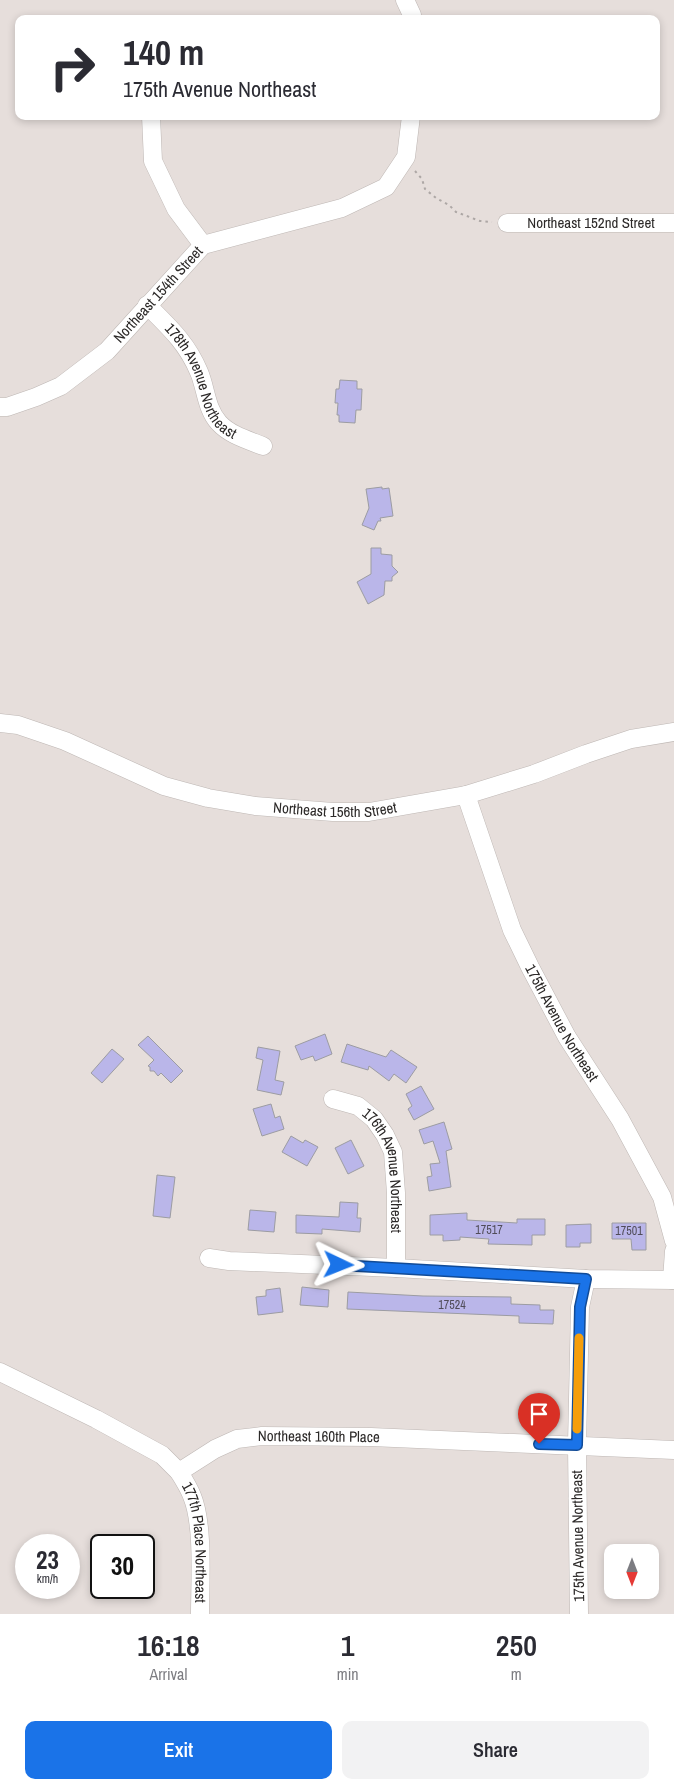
<!DOCTYPE html>
<html lang="en">
<head>
<meta charset="utf-8">
<style>
	body { margin:0; font-family:"Archivo Narrow",sans-serif; background:#f2f2f3; color:#2b2b33; height:100vh; display:flex; flex-direction:column; font-size:19px; white-space:nowrap }
	* { box-sizing:border-box; margin:0 }
	p { font-size:16px; color:#7c7c81 }
	.icon { flex:none; width:28px; height:28px; fill:none; stroke:currentColor; stroke-width:2; stroke-linecap:round; stroke-linejoin:round }
	.map { position:relative; height:1614px; overflow:hidden }
	.sheet { display:flex; flex-direction:column; background:#fff; flex:1 }
	.sheet>* { flex:none }
	.guide { position:absolute; left:15px; top:15px; width:645px; height:105px; border-radius:10px; box-shadow:0 2px 8px #0003; background:#fff; color:#2b2b33; overflow:hidden }
	.needle { width:32px; rotate:180deg }
	.buttons { position:absolute; left:604px; top:1544px; display:grid; gap:10px }
	.buttons a { display:grid; place-items:center; width:55px; height:55px; border-radius:10px; background:#fff; box-shadow:0 2px 8px #0003; font-size:25px }
	.speed { position:absolute; left:15px; top:1534px; display:flex; gap:10px; font-size:25px; font-weight:700; text-align:center }
	.speed>* { display:grid; place-content:center; width:65px; height:65px; border-radius:50%; background:#fff; box-shadow:0 2px 8px #0003; line-height:1 }
	.speed small { font-size:12px; font-weight:400 }
	.speed .limit { border:2px solid #111; border-radius:8px; background:#fff; color:#111 }
	.pin { position:absolute; display:grid; place-items:center; width:42px; height:42px; color:#fff; margin:-51px -21px; border-radius:50% 50% 50% 0; rotate:-45deg; box-shadow:0 0 5px #0007 }
	.pin .icon { rotate:45deg }
	.me { position:absolute; width:55px; margin:-28px; rotate:92deg; stroke-linejoin:round; filter:drop-shadow(0 0 4px #0008) }
	.turn { display:flex; align-items:center; gap:18px; height:105px; padding:0 25px; font-size:22px }
	.turn .icon { width:65px; height:65px; stroke-width:2.5 }
	.turn b { display:block; font-size:35px; line-height:42px }
	.eta { display:flex; justify-content:space-evenly; align-items:center; height:85px; text-align:center }
	.eta b { font-size:30px; font-weight:600; line-height:35px }
	.primary-button { display:flex; gap:10px; margin-top:auto; padding:10px 25px }
	.primary-button a { flex:1; height:58px; border-radius:10px; background:#1a73e8; color:#fff; font-size:20px; font-weight:600; line-height:58px; text-align:center }
	.primary-button a+a { background:#f2f2f3; color:#2b2b33 }
	.map>svg:first-child { display:block }
	.building { fill:#bab6e9; stroke:#9c9ca2 }
	.lines { fill:none; stroke-linecap:round; stroke-linejoin:round }
	.minor-casing { stroke:#beb7b4; stroke-width:19 }
	.path { stroke:#ada7a5; stroke-width:2; stroke-dasharray:2.5 4; stroke-linecap:butt }
	.minor { stroke:#fff; stroke-width:18 }
	.route-casing { stroke:#114b97; stroke-width:12 }
	.route { stroke:#1a73e8; stroke-width:9 }
	.slow { stroke:#f59e0b; stroke-width:9 }
	.labels { text-anchor:middle; stroke-width:5; stroke-linejoin:round; paint-order:stroke }
	.number-label { font-size:12px; fill:#504c58 }
	.street-label { font-size:15px; fill:#2c2928; stroke:#fff }
</style>
</head>
<body>
<div class="map">
<svg width="674" height="1614" viewBox="0 0 674 1614">
	<rect width="100%" height="100%" fill="#e6dedb"/>
	<path class="building" d="M340,380L357,381V389H362L361,410H356L355,423L339,422V415H337L338,403H335L336,389H339Z
		M382,487V489L389,488L393,516L380,518L381,521H378L374,530L362,525L369,508L366,489Z
		M371,548H381V554L392,555V566L398,572L392,577V581H385L384,595L368,604L357,582L371,574Z
		M325,1034L332,1054L315,1061L313,1056L301,1060L295,1046Z
		M148,1036L183,1071L171,1083L161,1073L158,1076L154,1071H150V1067L148,1066L154,1060L138,1045Z
		M347,1044L386,1057L391,1050L417,1067L406,1083L394,1074L389,1081L369,1066L368,1070L341,1062Z
		M258,1047L280,1051L275,1080L284,1082L281,1095L257,1090L263,1060L256,1058Z
		M112,1049L124,1059L102,1083L91,1073Z
		M421,1086L434,1109L414,1120L408,1109L412,1106L406,1094Z
		M271,1104L275,1118L280,1116L284,1129L262,1136L253,1109Z
		M444,1122L452,1149L446,1151L451,1187L429,1191L427,1177L432,1176L430,1164L440,1163L433,1141L424,1144L419,1130Z
		M291,1136L303,1143L305,1140L318,1147L307,1166L282,1152Z
		M351,1140L364,1166L348,1174L335,1148Z
		M157,1175L175,1177L170,1218L153,1216Z
		M340,1202L358,1203L357,1218H361L360,1232L322,1229V1234L296,1233V1215L339,1217Z
		M250,1210L276,1212L274,1232L248,1230Z
		M467,1213V1220L517,1223V1219H545V1235H532V1245L488,1244L489,1239L460,1237V1240L443,1241V1235H430V1215Z
		M612,1223H646V1250H632L631,1239H612Z
		M591,1224V1243H580V1247H566V1225Z
		M302,1287L329,1290L328,1307L300,1305Z
		M280,1288L283,1312L258,1315L256,1297L266,1296V1290Z
		M348,1292L423,1296L511,1297V1304L540,1305V1310H554L553,1324L519,1323V1316L347,1309Z"/>
	<g class="lines">
		<g class="minor-casing">
			<g id="minor">
				<path d="M405,0L412,15V19"/>
				<path d="M151,116L153,161L176,209L203,245"/>
				<path id="s1" d="M507,223H674"/>
				<path id="s2" d="M147,305C169,327 187,343 199,372C206,388 206,409 219,423C230,435 248,440 263,446"/>
				<path id="s3" d="M0,407H7L36,397L61,386L107,351L203,245L342,208L386,187L406,157L411,116"/>
				<path id="s4" d="M0,723L18,725L65,741L164,786L208,798L255,806L333,812H369L466,795L534,774L586,754L631,739L674,732"/>
				<path id="s5" d="M466,795L512,930L530,967L567,1037L620,1119L662,1197L674,1241"/>
				<path id="s6" d="M333,1099L358,1106L374,1119L385,1135L393,1152L396,1193V1268"/>
				<path d="M209,1258L229,1261L396,1268L586,1279L674,1280"/>
				<path d="M672,1280L674,1251"/>
				<path id="s7" d="M0,1372L96,1419L162,1455L179,1472L215,1449L237,1439L262,1436L371,1437L674,1450"/>
				<path id="s8" d="M179,1472C184,1480 189,1488 192,1496C204,1525 200,1582 200,1614"/>
				<path d="M579,1614L577,1445L580,1307L586,1279"/>
			</g>
		</g>
		<path class="path" d="M415,171L422,179L425,189L436,198L449,205L456,212L480,221L492,222"/>
		<use href="#minor" class="minor"/>
	</g>
	<g class="lines">
		<g class="route-casing">
			<path id="route" d="M339,1265L586,1279L580,1307L577,1445L539,1444"/>
		</g>
		<use href="#route" class="route"/>
		<path class="slow" d="M577,1429L579,1338"/>
	</g>
	<g class="labels">
		<g class="number-label">
			<text x="489" y="1234">17517</text>
			<text x="629" y="1235">17501</text>
			<text x="452" y="1309">17524</text>
		</g>
		<g class="street-label">
			<text dy="5" stroke="none"><textPath href="#s1" startOffset="84">Northeast 152nd Street</textPath></text>
			<text dy="5" stroke="none"><textPath href="#s3" startOffset="199">Northeast 154th Street</textPath></text>
			<text dy="5" stroke="none"><textPath href="#s2" startOffset="95">178th Avenue Northeast</textPath></text>
			<text dy="5" stroke="none"><textPath href="#s4" startOffset="350">Northeast 156th Street</textPath></text>
			<text dy="5" stroke="none"><textPath href="#s5" startOffset="248">175th Avenue Northeast</textPath></text>
			<text dy="5" stroke="none"><textPath href="#s6" startOffset="100">176th Avenue Northeast</textPath></text>
			<text dy="5" stroke="none"><textPath href="#s7" startOffset="355">Northeast 160th Place</textPath></text>
			<text transform="translate(578 1536) rotate(-91)" y="5">175th Avenue Northeast</text>
			<text dy="5" stroke="none"><textPath href="#s8" startOffset="74">177th Place Northeast</textPath></text>
		</g>
	</g>
</svg>
<div class="buttons">
<a><svg class="needle" viewBox="-14 -14 28 28"><path d="M0-13l5 13h-10z" fill="#e53935"/><path d="M0 13l5-13h-10z" fill="#7c7c81"/></svg></a>
</div>
<div class="speed"><div>23<small>km/h</small></div><div class="limit">30</div></div>
<div class="pin" style="left:539px;top:1444px;background:#d93025"><svg class="icon" aria-label="arrive" viewBox="0 0 24 24"><path d="M6 21V4h12l-3 4 3 4H6"/></svg></div>
<svg class="me" style="left:339px;top:1265px" viewBox="-20 -20 40 40"><path d="M0-17L14 15 0 8-14 15z" fill="#1a73e8" stroke="#fff" stroke-width="4"/></svg>
<div class="guide">
<div class="turn"><svg class="icon" aria-label="right" viewBox="0 0 24 24"><path d="M7 20v-9h11M14 6l5 5-5 5"/></svg><div><b>140 m</b>175th Avenue Northeast</div></div>
</div>
</div>
<section class="sheet">
<div class="eta">
<div><b>16:18</b><p>Arrival</p></div>
<div><b>1</b><p>min</p></div>
<div><b>250</b><p>m</p></div>
</div>
<div class="primary-button"><a>Exit</a><a>Share</a></div>
</section>
</body>
</html>
